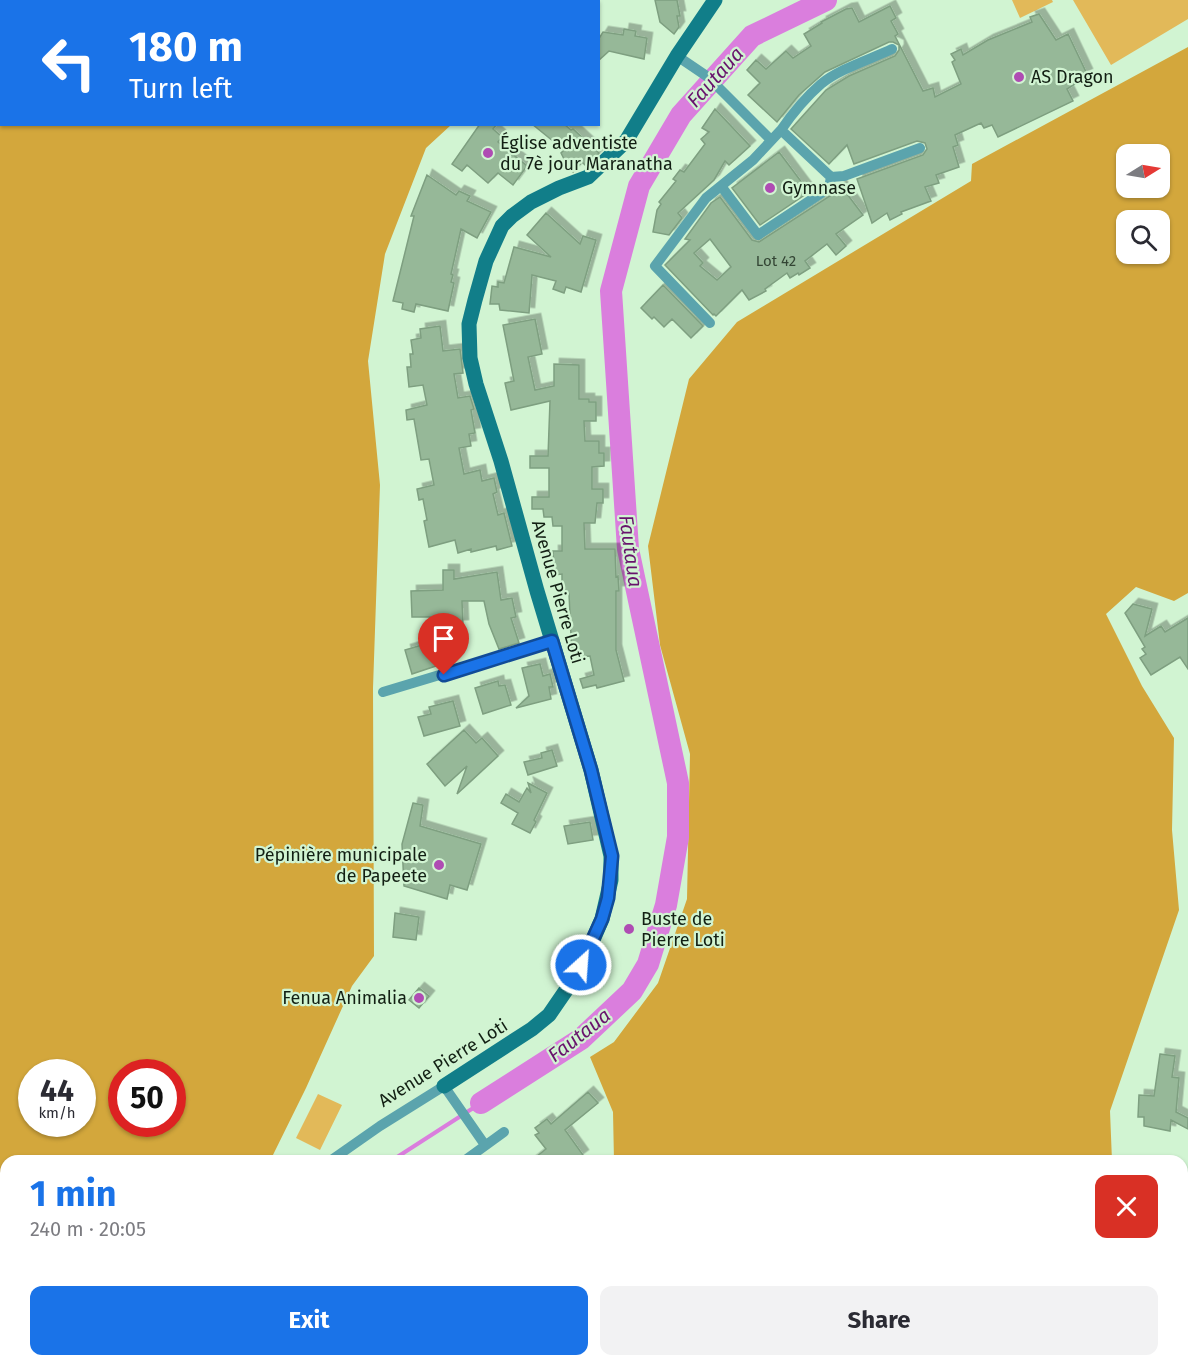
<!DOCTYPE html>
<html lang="en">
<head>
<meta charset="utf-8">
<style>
	body { margin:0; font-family:"Fira Sans",sans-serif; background:#f2f2f3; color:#2b2b33; height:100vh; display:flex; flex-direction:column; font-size:22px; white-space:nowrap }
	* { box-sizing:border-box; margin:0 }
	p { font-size:20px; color:#7c7c81 }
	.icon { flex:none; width:33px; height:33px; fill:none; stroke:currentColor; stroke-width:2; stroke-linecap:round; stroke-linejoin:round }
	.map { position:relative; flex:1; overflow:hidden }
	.details { position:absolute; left:0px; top:1155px; width:1188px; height:212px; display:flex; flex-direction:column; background:#fff; border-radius:18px 18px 0 0; box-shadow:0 2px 4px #0004 }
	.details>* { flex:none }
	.top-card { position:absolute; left:0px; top:0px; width:600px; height:126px; box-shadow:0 2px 4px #0004; background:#1a73e8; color:#fff; overflow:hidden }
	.needle { width:39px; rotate:79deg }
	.tools { position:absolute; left:1116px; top:144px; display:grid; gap:12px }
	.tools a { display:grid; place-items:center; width:54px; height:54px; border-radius:12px; background:#fff; box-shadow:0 2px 4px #0004; font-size:30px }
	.speed { position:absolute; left:18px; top:1059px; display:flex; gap:12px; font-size:30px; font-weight:700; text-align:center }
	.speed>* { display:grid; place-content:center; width:78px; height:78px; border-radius:50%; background:#fff; box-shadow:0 2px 4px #0004; line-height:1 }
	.speed small { font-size:15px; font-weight:400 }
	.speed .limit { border:9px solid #d22; background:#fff; color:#111 }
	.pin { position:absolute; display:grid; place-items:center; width:51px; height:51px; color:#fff; margin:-62px -26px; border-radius:50% 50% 50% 0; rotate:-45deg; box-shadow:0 0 6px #0007 }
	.pin .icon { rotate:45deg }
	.me { position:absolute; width:66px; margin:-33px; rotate:26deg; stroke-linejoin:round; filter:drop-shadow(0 0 4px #0008) }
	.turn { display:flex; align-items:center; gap:21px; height:126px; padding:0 30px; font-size:27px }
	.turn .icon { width:78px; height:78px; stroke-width:2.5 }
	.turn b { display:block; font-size:42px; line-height:51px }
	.round { display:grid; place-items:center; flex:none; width:63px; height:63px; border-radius:12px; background:#f2f2f3 }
	.head { display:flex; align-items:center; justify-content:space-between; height:102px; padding:0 30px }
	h1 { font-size:36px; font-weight:700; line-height:45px; color:#1a73e8 }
	.cta { display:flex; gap:12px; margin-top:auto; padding:12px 30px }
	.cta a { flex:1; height:69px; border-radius:12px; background:#1a73e8; color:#fff; font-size:24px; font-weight:700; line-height:69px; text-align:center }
	.cta a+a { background:#f2f2f3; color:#2b2b33 }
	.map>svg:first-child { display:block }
	.green { fill:#e2b959 }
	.forest { fill:#d3a73c; fill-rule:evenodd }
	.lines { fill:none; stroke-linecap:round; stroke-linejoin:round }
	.stream { stroke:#da7edd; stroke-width:4 }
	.river { stroke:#da7edd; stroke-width:22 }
	.building { fill:#96b898; stroke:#7e9f80; stroke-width:1.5; fill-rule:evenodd; filter:url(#shadow) }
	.street { stroke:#5ba4ad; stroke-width:10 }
	.secondary { stroke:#117e89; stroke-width:15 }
	.route-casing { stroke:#114b97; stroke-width:15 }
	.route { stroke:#1a73e8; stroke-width:10 }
	.poi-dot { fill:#af4cb3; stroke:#d1f4d2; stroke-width:2 }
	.labels { text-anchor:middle; stroke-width:4.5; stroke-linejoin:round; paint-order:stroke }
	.number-label { font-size:15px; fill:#334534 }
	.poi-label { font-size:18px; fill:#121f13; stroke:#d1f4d2; text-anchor:start }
	.street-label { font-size:18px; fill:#121f13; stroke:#d1f4d2 }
	.water-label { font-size:20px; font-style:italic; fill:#68136c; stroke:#d1f4d2 }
</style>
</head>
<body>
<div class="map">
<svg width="1188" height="1366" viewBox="0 0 1188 1366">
	<defs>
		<filter id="shadow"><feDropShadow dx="5.5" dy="-5.5" stdDeviation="0" flood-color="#0004"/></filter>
	</defs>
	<rect width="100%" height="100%" fill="#d1f4d2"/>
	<path class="green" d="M1012,0H1052L1053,2L1020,18Z
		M1073,0H1188V19L1111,65Z
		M318,1094L342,1105L320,1150L296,1138Z"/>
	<path class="forest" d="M0,0H564L2,2V124L451,125L426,148L385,254L368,361L380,485L373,688L374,956L352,986L306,1088L270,1161H6V1349L0,1352ZM82,1072V1124H32V1072ZM172,1072V1124H122V1072Z
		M1188,47V593L1174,601L1136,587L1106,614L1142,686L1174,738L1172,830L1179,910L1110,1111L1112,1161H614L613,1112L590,1057L614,1042L658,983L687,899L690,754L660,645L648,546L689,379L737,322L971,181L972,164ZM1126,154H1160V188H1126ZM1126,220H1160V254H1126Z
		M513,1360H1156L1158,1366H510Z"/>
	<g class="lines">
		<path class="stream" d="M391,1161L481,1103
			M185,1366L188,1360"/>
		<path class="river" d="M481,1103L581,1039L632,991L648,964L666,905L678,837V783L628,549L611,291L639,186L681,115L752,36L826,0"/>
	</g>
	<path class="building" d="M655,0H677L680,16H677L679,27L674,34L660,22Z
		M890,6L896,18L891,21L898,34L895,36L923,91L933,88L935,97L961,84L952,62L955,60L951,54L961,49L963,55L988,40L1032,22L1030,17L1039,14L1056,40L1068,34L1087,74L1074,80L1075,84L1067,89L1073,101L998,137L992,125L984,128L981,123L955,135L958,145L953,147L959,167L936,175L939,183L925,187L931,201L901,212L902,214L890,220L887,213L872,223L857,179L923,155L927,149L925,143L917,141L854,164L847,145L829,164L791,129L826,90L849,76L895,56L899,50V45L893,42H889L825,72L799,95L777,122L748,95L760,83L747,70L756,60L766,69L786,51L793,58L811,46L804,34L822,23L821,22L846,9L852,8L859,22Z
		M624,29L636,31L635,36L647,38L644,59L609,51L598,61V40L603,32L623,35Z
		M715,109L750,146L729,165L725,161L714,180L678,213L682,218L669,235L653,232L657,210L661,204L659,202L676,181L673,179L680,170L684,172L705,144L701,139L709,132L702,128Z
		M480,124H497L493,129L502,137L498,142L527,166L513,185L498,173L488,183L467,165L462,171L452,164Z
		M532,124H564L571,130L573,129L599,153L586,166L582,162L573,172L562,164L565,161L561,153L564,150Z
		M779,152L809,192L760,225L732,188Z
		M427,175L456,195L459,191L470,196L467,201L491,212L477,238L461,229L451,274L453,275L451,282L454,283L448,311L416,304L414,312L402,309L403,303L393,301L414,216H411Z
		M841,186L863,215L836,234L846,246L836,255L827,244L805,261L810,268L799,275L798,273L790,278L787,273L765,289L766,291L749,300L742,290L716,316L714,314L713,315L665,265L690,240L685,239L711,203L720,197L752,240L759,242L833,194ZM710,239L731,267L717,280L700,266L703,263L694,253Z
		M546,213L580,244L583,236L596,240L581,292L566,287L564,293L553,289L556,281L532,275L529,313L500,310L499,304H490L492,286L498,287V282L504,283L514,247L551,257L527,235Z
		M663,285L703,326L691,338L672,319L664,327L654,317L652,319L641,308Z
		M535,319L542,354L528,357L535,390L554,386V364L579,365V399H589V402H596V421H584L585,441H599V453H604V466L592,467V489H603V503H597L595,523H584L585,549H615L616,577L618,576L619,591H616V650L624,681L597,688L596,685L583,688L580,679L594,675L590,656L572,657L569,594L568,592H562V574L554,575L553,551H562V526H553L552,517H544L543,509H532V497H549V468H530V456H548L550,401L511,410L505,383L514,381L503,325Z
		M440,326L443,351L460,349L463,373L454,374L458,398L470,396L474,409L471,410L475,433L469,434L471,446L459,448L464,474L480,470L482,481L494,478L497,492L493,494L498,515L504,513L512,546L497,550L496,546L471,552V549L458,553L455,540L429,547L424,521L427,520L423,499L419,500L417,489L434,485L429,459L421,460L414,419L407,420L406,410L427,405L423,385L409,387L407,367H411L410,354H413L411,340L421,338L420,329Z
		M443,570H454V579L497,572L501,600L512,598L516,617L511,618L519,643L499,649L489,624L484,601H462L463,625L430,626V617H412L411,591L443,590Z
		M1133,604L1152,609L1145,636L1161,626L1165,632L1188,618V669L1180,657L1151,675L1140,658L1146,654L1142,649L1145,647L1125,613Z
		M432,642L439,665L412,674L405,650Z
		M540,664L543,676L550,674L553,687H549L551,699L516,708L529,696L522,668Z
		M498,681L499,686L505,685L511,705L483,714L475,688Z
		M453,701L460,726L424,736L418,717L431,714L429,707Z
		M464,730L476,743L482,738L498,756L457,794L467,766L445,786L427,764Z
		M552,750L557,766L528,775L524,762L542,758L541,753Z
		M528,783L547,793L534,820L536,822L530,833L512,824L518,813L501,803L506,794L519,802L527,788L531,793Z
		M413,803L423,805L420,826L481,844L467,890L450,885L447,899L404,886L402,844Z
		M590,822L593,840L568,844L564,826Z
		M395,913L419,917L416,940L393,937Z
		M419,988L429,996L419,1008L409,1000Z
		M1160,1054L1175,1056L1172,1077L1179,1078L1176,1112L1188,1118V1129L1171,1120L1170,1131L1144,1126V1117H1138L1139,1095L1154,1096Z
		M588,1092L598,1103L565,1130L583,1155L575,1161H531L546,1149L535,1135L539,1133L535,1128L547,1119L551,1124Z"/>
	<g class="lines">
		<path class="street" d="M677,56L708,77L771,140
			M781,130C792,114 806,97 821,84C839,69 871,59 892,49
			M831,177L844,176L920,148
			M710,323L655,266L706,198L753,160L781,130L831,177L829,188L758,235L721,186
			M383,692L552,641
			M330,1161L380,1126L444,1086L485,1145
			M464,1161L504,1132
			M23,1366L31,1360
			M320,1366L324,1360"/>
		<path class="secondary" d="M444,1086L532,1029L549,1015L573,980L589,949L602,919L611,880V856L591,770L537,591L501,461L476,384L470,358L469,324L475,300L486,261L502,226L512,216L531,202L559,188L588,177L626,141L677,56L715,0"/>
	</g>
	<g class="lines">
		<g class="route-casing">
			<path id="route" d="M444,675L552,641L591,770L612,856L608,898L602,919L581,965"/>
		</g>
		<use href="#route" class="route"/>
	</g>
	<g class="poi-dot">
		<circle cx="1019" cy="77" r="6"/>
		<circle cx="488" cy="153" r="6"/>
		<circle cx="770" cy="188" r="6"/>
		<circle cx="439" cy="865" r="6"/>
		<circle cx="629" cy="929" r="6"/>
		<circle cx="419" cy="998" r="6"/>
	</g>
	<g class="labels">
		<g class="number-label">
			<text x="776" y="266">Lot 42</text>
		</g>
		<g class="poi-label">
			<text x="1031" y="83">AS Dragon</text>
			<text x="500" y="149">Église adventiste<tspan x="500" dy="21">du 7è jour Maranatha</tspan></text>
			<text x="782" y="194">Gymnase</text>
			<text x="427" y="861" text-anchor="end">Pépinière municipale<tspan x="427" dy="21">de Papeete</tspan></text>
			<text x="641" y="925">Buste de<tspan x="641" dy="21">Pierre Loti</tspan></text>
			<text x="407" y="1004" text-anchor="end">Fenua Animalia</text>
		</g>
		<g class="street-label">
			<text transform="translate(558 592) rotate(74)" y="6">Avenue Pierre Loti</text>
			<text transform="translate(443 1063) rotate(-32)" y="6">Avenue Pierre Loti</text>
		</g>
		<g class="water-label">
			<text transform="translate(715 77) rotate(-48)" y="7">Fautaua</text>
			<text transform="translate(631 551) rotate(82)" y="7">Fautaua</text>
			<text transform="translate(579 1035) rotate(-38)" y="7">Fautaua</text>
		</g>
	</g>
</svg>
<div class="tools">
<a><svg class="needle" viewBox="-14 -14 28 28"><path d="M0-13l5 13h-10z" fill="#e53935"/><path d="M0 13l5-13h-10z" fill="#7c7c81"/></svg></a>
<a><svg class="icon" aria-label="search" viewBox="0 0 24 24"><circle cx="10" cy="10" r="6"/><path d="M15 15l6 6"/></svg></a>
</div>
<div class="speed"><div>44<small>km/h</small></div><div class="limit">50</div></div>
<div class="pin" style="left:444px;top:675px;background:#d93025"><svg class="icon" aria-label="arrive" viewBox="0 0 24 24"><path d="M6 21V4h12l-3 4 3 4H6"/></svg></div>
<svg class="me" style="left:581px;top:965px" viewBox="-20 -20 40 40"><circle r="17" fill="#1a73e8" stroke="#fff" stroke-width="3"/><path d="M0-11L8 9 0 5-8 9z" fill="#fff"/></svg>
<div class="top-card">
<div class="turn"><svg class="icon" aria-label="left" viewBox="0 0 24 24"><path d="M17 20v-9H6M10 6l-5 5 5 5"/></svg><div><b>180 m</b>Turn left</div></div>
</div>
<section class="details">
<div class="head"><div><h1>1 min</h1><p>240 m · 20:05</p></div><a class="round" style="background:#d93025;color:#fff"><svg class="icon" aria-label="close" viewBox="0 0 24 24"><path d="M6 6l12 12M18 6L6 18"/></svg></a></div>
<div class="cta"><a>Exit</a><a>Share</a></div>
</section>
</div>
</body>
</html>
